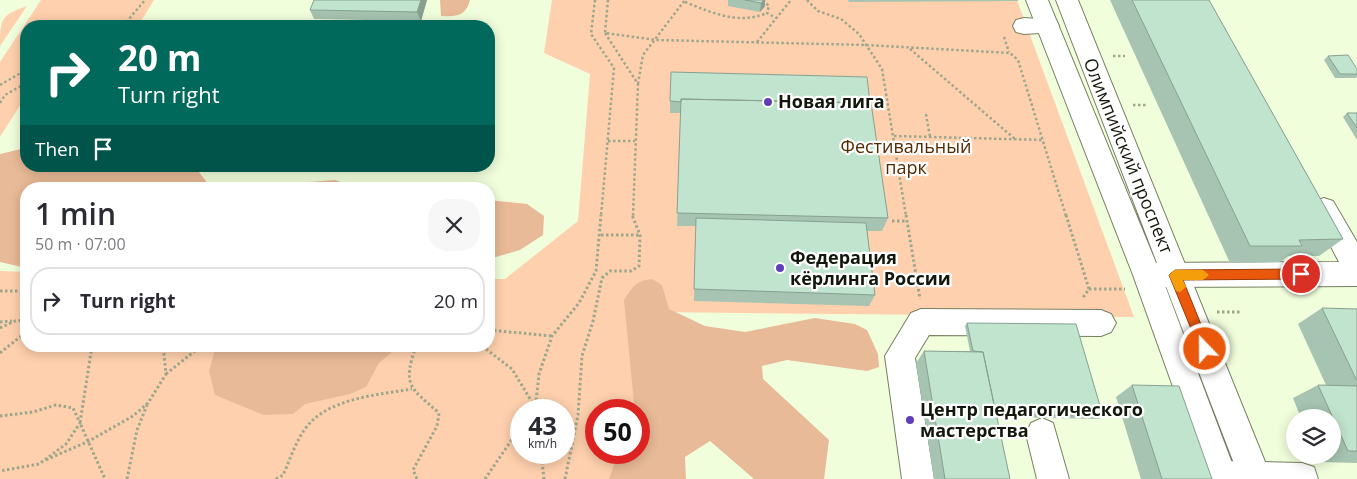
<!DOCTYPE html>
<html lang="en">
<head>
<meta charset="utf-8">
<style>
	body { margin:0; font-family:"Open Sans",sans-serif; background:#f7f7f7; color:#2b2b33; height:100vh; display:flex; flex-direction:column; font-size:19px; white-space:nowrap }
	* { box-sizing:border-box; margin:0 }
	p { font-size:16px; color:#7c7c81 }
	.icon { flex:none; width:28px; height:28px; fill:none; stroke:currentColor; stroke-width:2; stroke-linecap:round; stroke-linejoin:round }
	.map { position:relative; flex:1; overflow:hidden }
	.drawer { position:absolute; left:20px; top:182px; width:475px; height:170px; display:flex; flex-direction:column; background:#fff; border-radius:20px; box-shadow:0 2px 12px #0003 }
	.drawer>* { flex:none }
	.guide { position:absolute; left:20px; top:20px; width:475px; height:152px; border-radius:20px; box-shadow:0 2px 12px #0003; background:#00695c; color:#fff; overflow:hidden }
	.buttons { position:absolute; left:1286px; top:409px; display:grid; gap:10px }
	.buttons a { display:grid; place-items:center; width:55px; height:55px; border-radius:50%; background:#fff; box-shadow:0 2px 12px #0003; font-size:25px }
	.speed { position:absolute; left:510px; top:399px; display:flex; gap:10px; font-size:25px; font-weight:700; text-align:center }
	.speed>* { display:grid; place-content:center; width:65px; height:65px; border-radius:50%; background:#fff; box-shadow:0 2px 12px #0003; line-height:1 }
	.speed small { font-size:12px; font-weight:400 }
	.speed .limit { border:8px solid #d22; background:#fff; color:#111 }
	.pin { position:absolute; display:grid; place-items:center; width:42px; height:42px; color:#fff; margin:-21px; border:2px solid #fff; border-radius:50%; box-shadow:0 1px 5px #0007 }
	.me { position:absolute; width:55px; margin:-28px; rotate:338deg; stroke-linejoin:round; filter:drop-shadow(0 0 4px #0008) }
	.turn { display:flex; align-items:center; gap:18px; height:105px; padding:0 15px; font-size:22px }
	.turn .icon { width:65px; height:65px; stroke-width:2.5 }
	.turn b { display:block; font-size:35px; line-height:42px }
	.then { display:flex; align-items:center; height:48px; padding:0 15px; background:#0003; gap:10px; font-size:19px }
	.round { display:grid; place-items:center; flex:none; width:52px; height:52px; border-radius:20px; background:#f7f7f7 }
	.head { display:flex; align-items:center; justify-content:space-between; height:85px; padding:0 15px }
	h1 { font-size:30px; font-weight:600; line-height:38px }
	ul { padding:0; list-style:none }
	li { display:flex; align-items:center; gap:15px; height:68px; margin:0 10px 8px; padding:0 5px; border:2px solid #e1e1e2; border-radius:20px }
	li div { flex:1 }
	li b { display:block; font-size:19px }
	li em { font-style:normal }
	.map>svg:first-child { display:block }
	.green { fill:#fed0ad; fill-rule:evenodd }
	.forest { fill:#e8ba97 }
	.lines { fill:none; stroke-linecap:round; stroke-linejoin:round }
	.minor-casing { stroke:#758062; stroke-width:2 }
	.major-casing { stroke:#758062; stroke-width:2 }
	.path-far1 { stroke:#9da78d; stroke-width:2.5; stroke-dasharray:2.5 2.5; stroke-linecap:butt }
	.path { stroke:#9da78d; stroke-width:3; stroke-dasharray:2.5 2.5; stroke-linecap:butt }
	.minor { fill:#fff; fill-rule:evenodd }
	.major { fill:#fff; fill-rule:evenodd }
	.wall { fill:#a6c4b1 }
	.shaded-wall { fill:#87a090 }
	.building { fill:#c1e4ce; stroke:#87a090 }
	.route { fill:#ea580c; stroke:#983908 }
	.slow { fill:#f59e0b }
	.poi-dot { fill:#5f3fb7; stroke:#fff; stroke-width:2 }
	.labels { text-anchor:middle; stroke-width:4.5; stroke-linejoin:round; paint-order:stroke }
	.poi-label { font-size:18px; font-weight:bold; fill:#13170b; stroke:#fff; text-anchor:start }
	.park-label { font-size:18px; fill:#532900; stroke:#fff }
	.street-label { font-size:18px; fill:#13170b; stroke:#fff }
</style>
</head>
<body>
<div class="map">
<svg width="1357" height="479" viewBox="0 0 1357 479">
	<rect width="100%" height="100%" fill="#f1fedc"/>
	<path class="green" d="M41,0H154L138,26H26V96L0,137V62Z
		M552,0H1017L1134,317L652,312L643,479H0V271L26,272V346H489V279H505L578,221L590,74L544,53ZM521,410H564V452H521ZM596,410H639V452H596Z
		M27,6L0,46C0,19 1,15 27,6Z"/>
	<path class="forest" d="M440,0H470C466,16 456,17 441,16Z
		M21,149L26,150V166H68L75,170L98,169L101,166H194L206,181L205,189H26V268L0,262V154Z
		M335,180L359,189H293L309,182Z
		M489,200L527,204L544,216L543,235L520,250L489,259Z
		M652,279L662,285L669,309L705,326L745,332L815,318L855,324L867,330L878,354L879,367L867,371L787,360L762,366L763,379L829,440L824,479H754L710,441L685,457L686,479H609L618,453L639,452V410H632L634,403L624,300C632,287 637,280 652,279Z
		M216,346H399L379,363L366,387L350,394L305,404L293,414L264,415L215,395L209,371Z"/>
	<g class="lines">
		<g class="minor-casing">
			<path id="minor" d="M1024,18L1056,20L1059,26L1056,32L1024,34L1016,32L1013,26L1016,20Z
				M1324,198L1333,201L1357,242V286L1151,287L1141,284L1137,275L1141,266L1151,263L1339,262L1311,209L1315,201Z
				M921,309L1101,310L1111,314L1116,323L1111,332L1101,336L929,335L915,358L934,479H902L885,356L911,313Z
				M1042,418L1053,423L1069,479H1037L1026,434L1031,423Z
				M1222,461L1302,463L1314,467L1318,479H1206L1210,465Z"/>
		</g>
		<g class="major-casing">
			<path id="major" d="M1026,0H1048L1161,275L1238,479H1206L1133,275Z
				M1056,0H1078L1272,479H1240Z"/>
		</g>
		<path class="path-far1" d="M595,0L591,34L614,68L601,216
			M608,0L605,33L656,40L866,45L1010,53L1018,60L1066,216
			M763,0L769,6L767,13L776,18
			M807,0L818,11L841,19L859,34L882,69L906,216
			M685,2C713,13 738,25 767,13
			M123,26L145,0
			M605,33L638,84L633,216
			M1004,37L1009,52
			M757,42L791,0
			M910,49L1015,139
			M1113,56H1125
			M638,84L643,55L685,0
			M0,85L26,70
			M0,103L5,95L26,83
			M1133,105H1148
			M926,114L930,137
			M894,136L1043,140
			M608,141H635"/>
		<path class="path" d="M906,215L920,299
			M1066,215L1089,289L1082,299
			M892,221H907
			M601,235H640
			M1089,289H1125
			M0,291H26
			M1217,312H1241
			M0,322L12,321
			M0,328L15,321L26,320
			M489,330L552,336
			M92,346L80,423L105,479
			M416,346C402,386 410,387 439,413L437,426L413,470L417,479
			M482,346L512,369L535,407L532,410
			M0,353L26,332
			M166,374L201,346
			M535,410L539,374L552,336L579,303L596,271L601,215
			M0,416L33,412L56,405L73,408L80,423L66,444L39,464L0,471
			M541,452L544,479
			M46,460L89,441L133,416L148,403L166,374L163,346
			M127,479L137,430L147,405
			M276,479L283,475C290,460 295,443 305,429C327,398 377,395 412,389
			M485,479L521,426
			M565,479L578,415L582,356L593,321L602,278L610,271H631L639,266L640,235L632,215"/>
		<use href="#minor" class="minor"/>
		<use href="#major" class="major"/>
	</g>
	<path class="wall" d="M427,0L421,21L314,19L310,10Z
		M728,0H765V6L760,12L728,6Z
		M848,0H1018V1L849,2Z
		M1110,0H1209L1343,239L1319,256H1288L1280,262L1230,263Z
		M1328,56L1357,74V77L1355,78H1335L1324,60Z
		M670,101L870,103L888,218L882,231H867L875,295L869,306L694,301L696,226H677L681,113H670Z
		M1347,113H1357V140L1343,117Z
		M1322,308L1357,309V463L1320,462L1318,455H1332V418H1301L1293,398L1318,385H1326L1298,324Z
		M967,323L1103,416L1099,419L997,417L1010,479H934L916,363L924,351H970L965,326Z
		M1132,385L1212,479H1141L1116,397Z"/>
	<path class="shaded-wall" d="M421,0H427L421,21L417,12Z
		M764,0H765V6L760,12L761,3Z"/>
	<path class="building" d="M314,0H421L417,12L310,10Z
		M745,0H764L761,3Z
		M1132,0H1209L1343,239L1299,240L1302,246H1250Z
		M1348,55L1357,69V74H1340L1328,56Z
		M671,72L867,77L870,103L681,99V102L670,101Z
		M681,99L871,103L888,218L677,213Z
		M1347,113H1357V128Z
		M696,218L866,223L875,295L694,289Z
		M1322,308L1357,309V381Z
		M967,323L1076,324L1103,416L996,414L983,352L973,351Z
		M924,351L983,352L1010,479H945Z
		M1132,385L1179,386L1212,479H1162Z
		M1318,385L1357,386V451H1348Z"/>
	<path class="route" d="M1301,269L1306,274L1301,279L1183,280L1211,349L1205,355L1201,353L1169,275L1175,270Z"/>
	<path class="slow" d="M1175,270H1203L1209,275L1203,280H1183L1186,287L1180,292L1176,291L1169,275Z"/>
	<g class="poi-dot">
		<circle cx="768" cy="102" r="5"/>
		<circle cx="780" cy="268" r="5"/>
		<circle cx="910" cy="420" r="5"/>
	</g>
	<g class="labels">
		<g class="poi-label">
			<text x="778" y="108">Новая лига</text>
			<text x="790" y="264">Федерация<tspan x="790" dy="21">кёрлинга России</tspan></text>
			<text x="920" y="416">Центр педагогического<tspan x="920" dy="21">мастерства</tspan></text>
		</g>
		<g class="park-label">
			<text x="906" y="153">Фестивальный<tspan x="906" dy="21">парк</tspan></text>
		</g>
		<g class="street-label">
			<text transform="translate(1128 156) rotate(68)" y="6">Олимпийский проспект</text>
		</g>
	</g>
</svg>
<div class="buttons">
<a><svg class="icon" aria-label="layers" viewBox="0 0 24 24"><path d="M12 4l9 5-9 5-9-5zM3 14l9 5 9-5"/></svg></a>
</div>
<div class="speed"><div>43<small>km/h</small></div><div class="limit">50</div></div>
<div class="pin" style="left:1301px;top:274px;background:#d93025"><svg class="icon" aria-label="arrive" viewBox="0 0 24 24"><path d="M6 21V4h12l-3 4 3 4H6"/></svg></div>
<svg class="me" style="left:1205px;top:349px" viewBox="-20 -20 40 40"><circle r="17" fill="#ea580c" stroke="#fff" stroke-width="3"/><path d="M0-11L8 9 0 5-8 9z" fill="#fff"/></svg>
<div class="guide">
<div class="turn"><svg class="icon" aria-label="right" viewBox="0 0 24 24"><path d="M7 20v-9h11M14 6l5 5-5 5"/></svg><div><b>20 m</b>Turn right</div></div>
<div class="then">Then<svg class="icon" aria-label="arrive" viewBox="0 0 24 24"><path d="M6 21V4h12l-3 4 3 4H6"/></svg></div>
</div>
<section class="drawer">
<div class="head"><div><h1>1 min</h1><p>50 m · 07:00</p></div><a class="round"><svg class="icon" aria-label="close" viewBox="0 0 24 24"><path d="M6 6l12 12M18 6L6 18"/></svg></a></div>
<ul>
<li><svg class="icon" aria-label="right" viewBox="0 0 24 24"><path d="M7 20v-9h11M14 6l5 5-5 5"/></svg><div><b>Turn right</b></div><em>20 m</em></li>
</ul>
</section>
</div>
</body>
</html>
